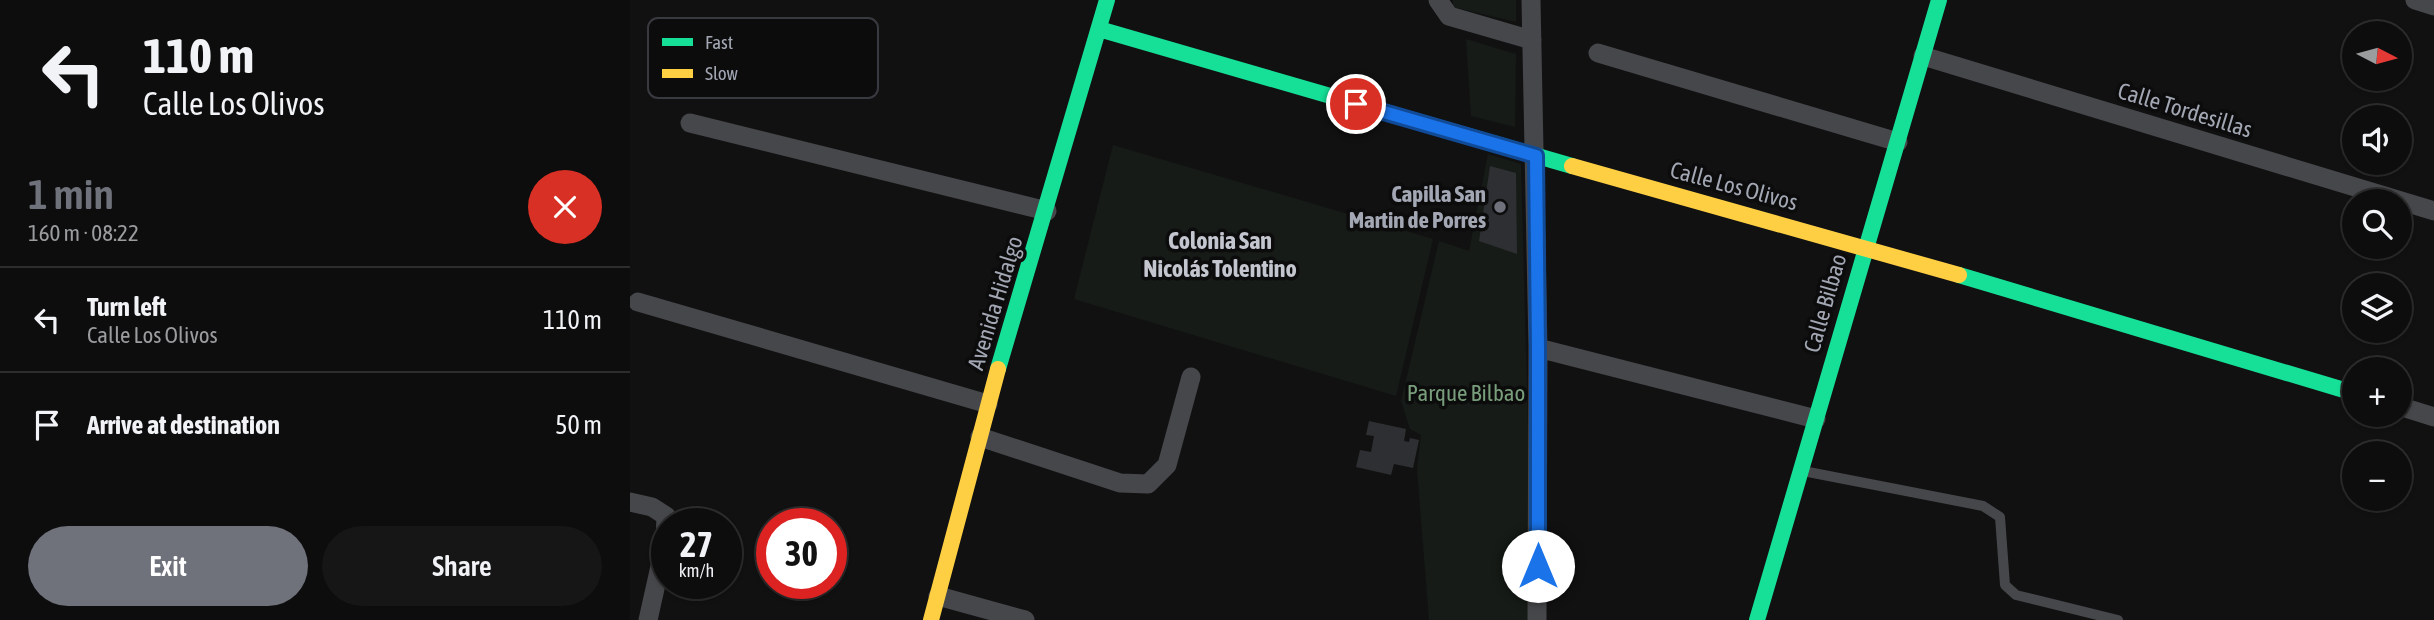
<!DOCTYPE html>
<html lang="en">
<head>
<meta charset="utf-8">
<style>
	body { margin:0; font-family:"Asap Condensed",sans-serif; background:#161617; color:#f1f3f6; height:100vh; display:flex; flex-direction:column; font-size:26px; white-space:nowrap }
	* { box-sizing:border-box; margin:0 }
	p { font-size:23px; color:#9a9c9e }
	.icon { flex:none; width:38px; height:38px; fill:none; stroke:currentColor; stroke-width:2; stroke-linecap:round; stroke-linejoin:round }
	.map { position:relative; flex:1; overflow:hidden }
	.sheet { display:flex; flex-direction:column; background:#0d0d0e; width:630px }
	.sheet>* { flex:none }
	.guide { background:#0d0d0e; color:#f1f3f6; overflow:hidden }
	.needle { width:46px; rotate:96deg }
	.tools { position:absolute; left:1712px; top:21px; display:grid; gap:14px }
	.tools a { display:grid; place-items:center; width:70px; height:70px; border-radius:50%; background:#0d0d0e; box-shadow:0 2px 5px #0004,0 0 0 2px #2d2d2e; font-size:35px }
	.speed { position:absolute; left:21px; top:508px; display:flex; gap:14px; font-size:35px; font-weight:700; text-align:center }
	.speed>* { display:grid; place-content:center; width:91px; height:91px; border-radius:50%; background:#0d0d0e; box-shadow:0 2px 5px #0004,0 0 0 2px #2d2d2e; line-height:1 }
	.speed small { font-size:18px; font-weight:400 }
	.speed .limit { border:10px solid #d22; background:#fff; color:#111 }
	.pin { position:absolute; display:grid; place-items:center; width:60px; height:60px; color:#fff; margin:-30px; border:4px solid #fff; border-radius:50%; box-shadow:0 2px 7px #0007 }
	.me { position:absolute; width:77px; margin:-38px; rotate:0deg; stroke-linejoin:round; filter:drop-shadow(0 0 5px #0008) }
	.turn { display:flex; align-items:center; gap:24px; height:147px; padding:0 28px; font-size:32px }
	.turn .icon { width:91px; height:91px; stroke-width:2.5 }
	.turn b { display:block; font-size:49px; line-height:60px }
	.round { display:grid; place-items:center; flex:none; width:74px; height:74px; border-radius:37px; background:#161617 }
	.overview { display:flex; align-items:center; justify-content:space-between; height:119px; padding:0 28px }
	h1 { font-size:42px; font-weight:600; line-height:52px; color:#6f727b }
	.primary-button { display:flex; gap:14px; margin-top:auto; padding:14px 28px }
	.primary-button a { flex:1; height:80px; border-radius:42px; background:#6f727b; color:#fff; font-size:28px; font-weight:600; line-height:80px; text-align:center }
	.primary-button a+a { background:#161617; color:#f1f3f6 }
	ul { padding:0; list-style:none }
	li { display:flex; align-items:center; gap:21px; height:105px; padding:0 28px; border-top:2px solid #2d2d2e }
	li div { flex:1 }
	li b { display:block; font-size:26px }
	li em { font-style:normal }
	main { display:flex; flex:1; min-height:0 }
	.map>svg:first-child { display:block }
	.green { fill:#161b17 }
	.building { fill:#2e2f32 }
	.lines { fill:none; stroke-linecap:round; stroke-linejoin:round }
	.lane { stroke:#46474a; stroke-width:10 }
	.street { stroke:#46474a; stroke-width:19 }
	.fast { stroke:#16e098; stroke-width:16 }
	.slow { stroke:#ffcf43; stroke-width:16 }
	.route-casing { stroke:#114b97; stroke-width:18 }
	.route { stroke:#1a73e8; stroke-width:12 }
	.poi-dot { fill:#6f727b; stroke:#0c0c0d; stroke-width:2.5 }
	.labels { text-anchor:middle; stroke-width:7; stroke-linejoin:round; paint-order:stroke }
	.street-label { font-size:23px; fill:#a2a7b3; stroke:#0c0c0d }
	.poi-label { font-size:23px; font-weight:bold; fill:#a2a7b3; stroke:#0c0c0d; text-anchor:end }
	.park-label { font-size:23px; fill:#799e7b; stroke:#0c0c0d }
	.neighbourhood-label { font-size:24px; font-weight:bold; fill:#c3c6cf; stroke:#0c0c0d }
	.key { fill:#0c0c0d; stroke:#393a3f; stroke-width:2 }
	.key-label { font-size:19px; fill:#a2a7b3 }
</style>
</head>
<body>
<main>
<section class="sheet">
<div class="guide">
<div class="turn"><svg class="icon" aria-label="left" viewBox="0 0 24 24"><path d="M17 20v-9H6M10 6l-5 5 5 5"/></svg><div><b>110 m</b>Calle Los Olivos</div></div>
</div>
<div class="overview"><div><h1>1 min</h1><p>160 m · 08:22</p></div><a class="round" style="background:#d93025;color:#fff"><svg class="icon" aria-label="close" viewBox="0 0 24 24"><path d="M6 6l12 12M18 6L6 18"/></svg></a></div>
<ul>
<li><svg class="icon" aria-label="left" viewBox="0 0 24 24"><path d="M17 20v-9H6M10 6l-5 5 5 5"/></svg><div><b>Turn left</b><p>Calle Los Olivos</p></div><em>110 m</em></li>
<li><svg class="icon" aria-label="arrive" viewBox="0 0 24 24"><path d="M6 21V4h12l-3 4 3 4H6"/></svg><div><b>Arrive at destination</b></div><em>50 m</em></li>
</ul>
<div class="primary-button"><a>Exit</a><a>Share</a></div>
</section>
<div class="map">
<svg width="1804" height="620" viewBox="0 0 1804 620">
	<rect width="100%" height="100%" fill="#111112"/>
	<path class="green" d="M823,0H886V22L823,7Z
		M836,39L886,54L885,127L841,116Z
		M483,145L803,239L766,396L444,299Z
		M858,154L891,164L903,620H799L787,469L791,435L780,429L771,401L809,241L839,251Z"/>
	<path class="building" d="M860,166L886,173L887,254L849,241Z
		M739,421L776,429L774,441L779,442L780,438L789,440L783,468L764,464L761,475L726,467L730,450L741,452L744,436L736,435Z"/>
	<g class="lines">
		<path class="lane" d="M1173,471L1353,506L1370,517L1375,585L1386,595L1488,620"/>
		<path class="street" d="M808,0L819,16L902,40
			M901,0L908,348L907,620
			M1785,0L1804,6
			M968,53L1268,142
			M1293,56L1804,211
			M60,123L417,211
			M8,302L358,404
			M908,348L1186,419
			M1769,406L1804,417
			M350,437L490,483L518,484L537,465L561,377
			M0,502L22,507L36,516L35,544L18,620
			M308,596L395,620"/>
		<path class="fast" d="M469,29L942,166
			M1329,275L1724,393
			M368,369L477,0
			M1127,620L1309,0"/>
		<path class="slow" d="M942,166L1329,275
			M301,620L368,369"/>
	</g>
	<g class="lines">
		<g class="route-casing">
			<path id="route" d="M726,104L906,156L908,348V566"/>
		</g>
		<use href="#route" class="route"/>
	</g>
	<circle class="poi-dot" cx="870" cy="207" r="7"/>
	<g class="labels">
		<g class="street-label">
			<text transform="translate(1555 110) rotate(17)" y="8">Calle Tordesillas</text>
			<text transform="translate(1104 186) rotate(15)" y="8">Calle Los Olivos</text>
			<text transform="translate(365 303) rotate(-73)" y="8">Avenida Hidalgo</text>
			<text transform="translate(1195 303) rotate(-74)" y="8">Calle Bilbao</text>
		</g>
		<g class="poi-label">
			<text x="856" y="202">Capilla San<tspan x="856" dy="26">Martin de Porres</tspan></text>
		</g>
		<g class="park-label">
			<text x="836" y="401">Parque Bilbao</text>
		</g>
		<g class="neighbourhood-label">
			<text x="590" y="249">Colonia San<tspan x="590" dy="28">Nicolás Tolentino</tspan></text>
		</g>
	</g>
	<rect x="18" y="18" width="230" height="80" rx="10" class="key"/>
	<rect x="32" y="38" width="31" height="8" fill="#16e098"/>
	<rect x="32" y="69" width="31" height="9" fill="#ffcf43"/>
	<g class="key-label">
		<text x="75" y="49">Fast</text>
		<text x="75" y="80">Slow</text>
	</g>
</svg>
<div class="tools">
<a><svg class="needle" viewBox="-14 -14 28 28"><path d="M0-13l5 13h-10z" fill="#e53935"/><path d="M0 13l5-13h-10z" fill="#9a9c9e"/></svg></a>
<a><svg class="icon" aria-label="sound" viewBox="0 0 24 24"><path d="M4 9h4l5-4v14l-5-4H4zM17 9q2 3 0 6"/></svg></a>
<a><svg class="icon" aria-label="search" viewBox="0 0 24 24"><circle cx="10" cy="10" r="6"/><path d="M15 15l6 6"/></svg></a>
<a><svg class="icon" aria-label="layers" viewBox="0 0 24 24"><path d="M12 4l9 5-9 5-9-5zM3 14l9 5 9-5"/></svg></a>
<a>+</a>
<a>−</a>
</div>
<div class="speed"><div>27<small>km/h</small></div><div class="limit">30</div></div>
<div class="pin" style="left:726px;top:104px;background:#d93025"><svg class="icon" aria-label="arrive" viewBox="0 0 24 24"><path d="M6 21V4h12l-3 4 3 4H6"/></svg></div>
<svg class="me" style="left:908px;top:566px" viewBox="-20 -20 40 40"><circle r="19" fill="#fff"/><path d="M0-13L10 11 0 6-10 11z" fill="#1a73e8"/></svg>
</div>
</main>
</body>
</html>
